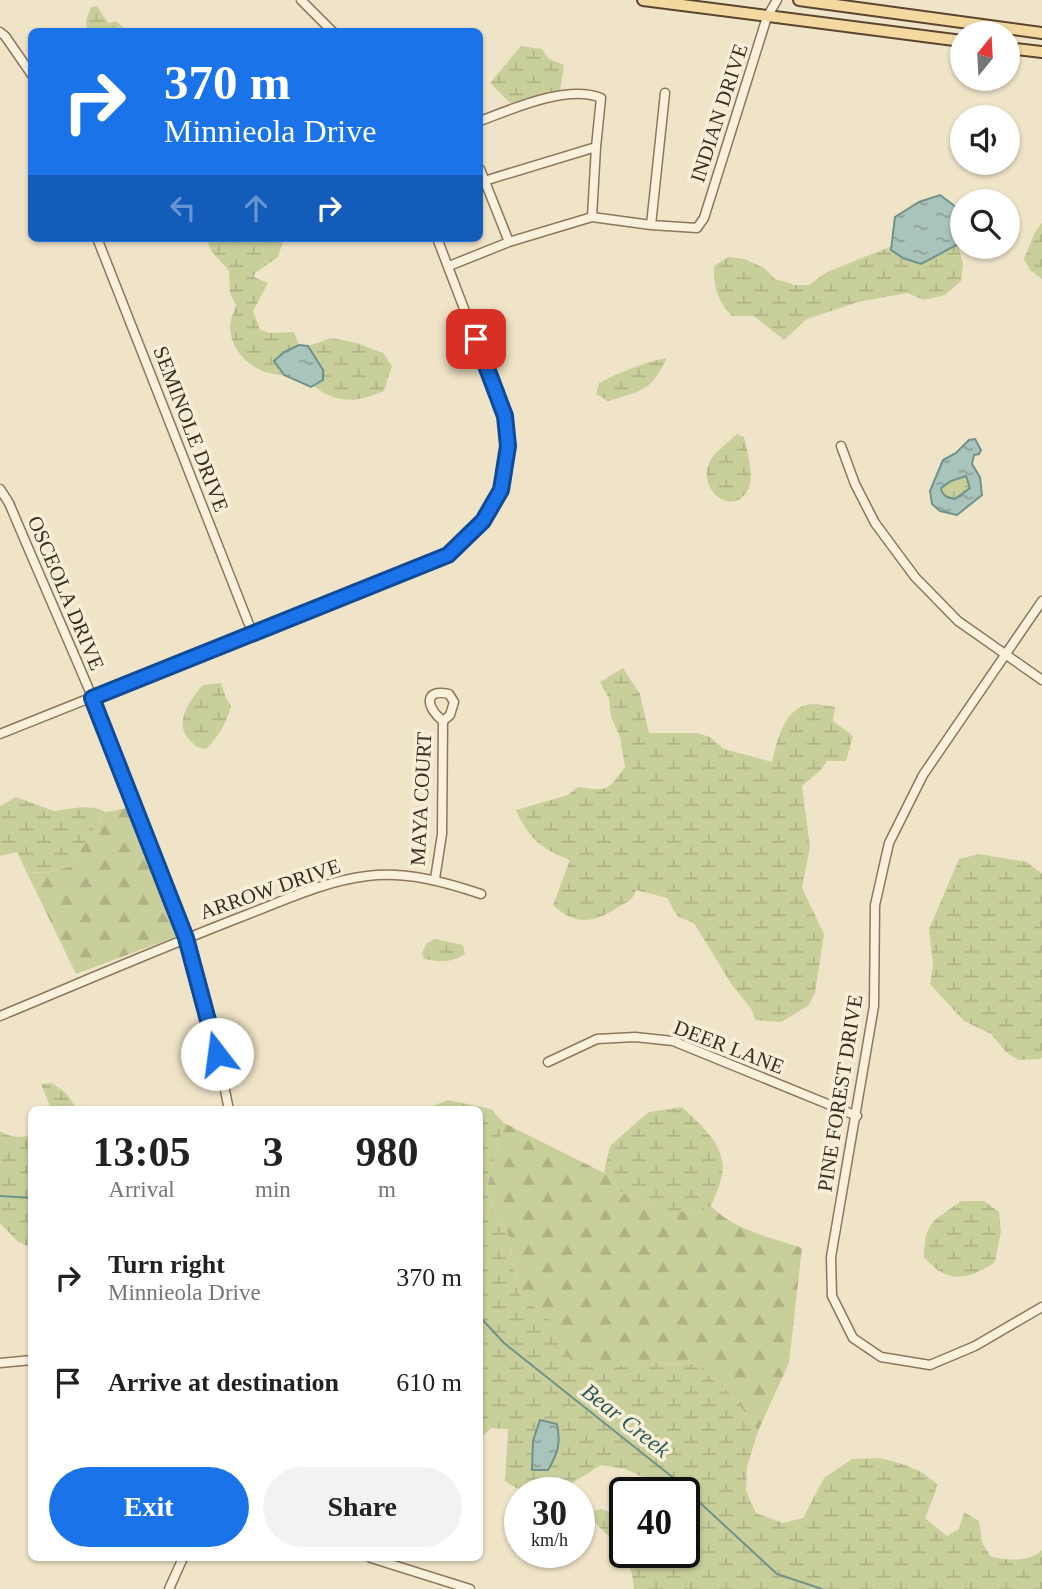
<!DOCTYPE html>
<html lang="en">
<head>
<meta charset="utf-8">
<style>
	body { margin:0; font-family:Georgia,serif; background:#f2f2f2; color:#222; height:100vh; display:flex; flex-direction:column; font-size:26px; white-space:nowrap }
	* { box-sizing:border-box; margin:0 }
	p { font-size:23px; color:#767676 }
	.icon { flex:none; width:38px; height:38px; fill:none; stroke:currentColor; stroke-width:2; stroke-linecap:round; stroke-linejoin:round }
	.map { position:relative; flex:1; overflow:hidden }
	.drawer { position:absolute; left:28px; top:1106px; width:455px; height:455px; display:flex; flex-direction:column; background:#fff; border-radius:10px; box-shadow:0 2px 5px #0004 }
	.drawer>* { flex:none }
	.banner { position:absolute; left:28px; top:28px; width:455px; height:214px; border-radius:10px; box-shadow:0 2px 5px #0004; background:#1a73e8; color:#fff; overflow:hidden }
	.needle { width:46px; rotate:18deg }
	.buttons { position:absolute; left:950px; top:21px; display:grid; gap:14px }
	.buttons a { display:grid; place-items:center; width:70px; height:70px; border-radius:50%; background:#fff; box-shadow:0 2px 5px #0004; font-size:35px }
	.speed { position:absolute; left:504px; top:1477px; display:flex; gap:14px; font-size:35px; font-weight:700; text-align:center }
	.speed>* { display:grid; place-content:center; width:91px; height:91px; border-radius:50%; background:#fff; box-shadow:0 2px 5px #0004; line-height:1 }
	.speed small { font-size:18px; font-weight:400 }
	.speed .limit { border:4px solid #111; border-radius:10px; background:#fff; color:#111 }
	.pin { position:absolute; display:grid; place-items:center; width:60px; height:60px; color:#fff; margin:-30px; border-radius:14px; box-shadow:0 4px 10px #0006 }
	.me { position:absolute; width:77px; margin:-38px; rotate:345deg; stroke-linejoin:round; filter:drop-shadow(0 0 5px #0008) }
	.turn { display:flex; align-items:center; gap:24px; height:147px; padding:0 21px; font-size:32px }
	.turn .icon { width:91px; height:91px; stroke-width:2.5 }
	.turn b { display:block; font-size:49px; line-height:60px }
	.lanes { display:flex; align-items:center; height:66px; padding:0 21px; background:#0003; justify-content:center; gap:35px; direction:ltr }
	.lanes .off { opacity:.35 }
	.eta { display:flex; justify-content:space-evenly; align-items:center; height:119px; text-align:center }
	.eta b { font-size:42px; font-weight:600; line-height:49px }
	.button { display:flex; gap:14px; margin-top:auto; padding:14px 21px }
	.button a { flex:1; height:80px; border-radius:42px; background:#1a73e8; color:#fff; font-size:28px; font-weight:600; line-height:80px; text-align:center }
	.button a+a { background:#f2f2f2; color:#222 }
	ul { padding:0; list-style:none }
	li { display:flex; align-items:center; gap:21px; height:105px; padding:0 21px }
	li div { flex:1 }
	li b { display:block; font-size:26px }
	li em { font-style:normal }
	.map>svg:first-child { display:block }
	.forest { fill:url(#forest-firs) }
	.wetland { fill:url(#wetland-marsh) }
	.water { fill:url(#water-ripples); stroke:#6f938a; stroke-width:2; fill-rule:evenodd }
	.lines { fill:none; stroke-linecap:round; stroke-linejoin:round }
	.stream { stroke:#6f938a; stroke-width:2 }
	.minor-casing { stroke:#8d765c; stroke-width:11 }
	.major-casing { stroke:#5b4430; stroke-width:14 }
	.minor { stroke:#faf1dc; stroke-width:8 }
	.major { stroke:#f3d9a0; stroke-width:10 }
	.route-casing { stroke:#114b97; stroke-width:18 }
	.route { stroke:#1a73e8; stroke-width:12 }
	.labels { text-anchor:middle; stroke-width:7; stroke-linejoin:round; paint-order:stroke }
	.street-label { font-size:21px; fill:#3d2e20; stroke:#f7eed8 }
	.water-label { font-size:23px; font-style:italic; fill:#2f5d5a; stroke:#f7eed8 }
</style>
</head>
<body>
<div class="map">
<svg width="1042" height="1589" viewBox="0 0 1042 1589">
	<defs>
		<pattern id="forest-firs" width="22" height="20" patternUnits="userSpaceOnUse" patternTransform="scale(1.75)"><rect width="22" height="20" fill="#c9cf9b"/><path d="M5 1l3.5 6h-7zM16 11l3.5 6h-7z" fill="#aeb285"/></pattern>
		<pattern id="wetland-marsh" width="20" height="14" patternUnits="userSpaceOnUse" patternTransform="scale(1.75)"><rect width="20" height="14" fill="#c9cf9b"/><path d="M1 5h8M5 5V1M11 12h8M15 12V8" fill="none" stroke="#aeb285"/></pattern>
		<pattern id="water-ripples" width="26" height="14" patternUnits="userSpaceOnUse" patternTransform="scale(1.75)"><rect width="26" height="14" fill="#a9c4bc"/><path d="M2 4q2-2 4 0t4 0M15 11q2-2 4 0t4 0" fill="none" stroke="#8ba098"/></pattern>
	</defs>
	<rect width="100%" height="100%" fill="#f0e4c8"/>
	<path class="forest" d="M132,807L180,935L76,974L27,873L50,872L72,866L94,827L106,812Z
		M504,1123L606,1174L621,1192L650,1204L697,1213L711,1206C735,1231 771,1237 802,1248L789,1363L758,1431L733,1396L695,1364L655,1363L636,1366H578L560,1350L558,1328L519,1294L507,1230L493,1210L487,1187Z"/>
	<path class="wetland" d="M97,6L108,23L116,21L127,31H87L86,21L91,7Z
		M521,46L542,49L549,59L564,65L560,91L510,103L490,83Z
		M1042,223V279L1030,270L1024,259L1035,232Z
		M206,238H284L278,257L255,273L254,277L268,283L253,311L260,330L271,333L294,332L299,345L284,352L274,361L284,375C258,375 231,356 230,327C230,320 234,312 236,305L230,293L229,271L212,252Z
		M958,245L963,264L961,281L945,295L924,300L907,293L858,302L807,319L784,340L754,316H732C717,299 714,290 714,266L728,257L745,259L764,268L775,279L795,285H809L827,272L892,246L891,250L921,264Z
		M331,338L357,343L383,353L392,366L384,391C356,403 338,404 313,386L323,380V371L308,346Z
		M667,358C650,392 642,391 608,401L596,394L599,383C622,371 642,363 667,358Z
		M737,434L744,437C747,449 755,479 748,490C731,519 696,488 710,461C716,451 728,442 737,434Z
		M966,476L970,488L955,499C948,498 942,496 941,488L951,481Z
		M623,668L640,694L649,733H697L710,737L724,749L772,762C777,741 784,706 812,704C819,704 827,706 835,707L833,721L853,736L846,761H827L821,770L802,786L810,847L802,888L824,934L815,993L808,1006L781,1022L755,1020L752,1010L732,985L694,923L678,917L667,898L636,890C632,902 627,901 617,908C594,923 575,926 553,905L570,860C542,849 528,838 516,810L568,795L578,787C609,791 606,792 625,767L620,737L611,717L609,698L600,682Z
		M221,683L226,698L231,706C226,724 219,736 206,749L197,747C193,743 187,738 185,734C177,717 193,696 203,685Z
		M16,797L54,811L82,807L96,808L106,812L94,827L72,866L50,872L27,873L17,852L0,856V806Z
		M979,854L1027,862L1042,874V1058L1040,1059L1018,1060L1006,1052L991,1034L964,1021L930,984L933,964L929,929L959,859Z
		M436,939L463,945L465,954C453,963 438,962 424,959L422,953L427,943Z
		M52,1083L66,1093L77,1109H51L41,1084Z
		M448,1100L491,1109L504,1123L487,1187L493,1210L507,1230L519,1294L559,1328L560,1350L578,1366H636L655,1363L695,1364L733,1396L758,1431L747,1467L746,1491L756,1513L783,1523L803,1518L824,1478L852,1459L880,1458L899,1463L920,1471L937,1484L934,1496L925,1518L947,1536L959,1529L964,1512L979,1521L982,1542L990,1556C1006,1561 1030,1562 1042,1550V1589H634L632,1574L625,1552H684V1493H662L658,1484L625,1469L601,1465C566,1486 544,1509 505,1481L508,1429L491,1428L480,1439V1110H428L430,1107Z
		M682,1107C700,1124 728,1147 722,1175C720,1186 715,1196 711,1206L697,1213L672,1211L650,1204L621,1192L604,1172L610,1146L637,1122L649,1112Z
		M0,1131C12,1138 18,1138 31,1135V1247L18,1242L0,1223Z
		M961,1201H984L999,1212L1001,1231L995,1262C968,1281 946,1284 924,1257C925,1220 933,1222 961,1201Z
		M600,1509L625,1517V1552L586,1514Z"/>
	<path class="water" d="M940,195L960,210L962,242L921,264L903,258L891,250L895,217L919,202Z
		M299,345L308,346L323,370V380L311,387L284,375L274,361L284,352Z
		M975,439L981,450L979,454L974,455L972,464L980,477L982,495L957,515L940,511L932,504L930,491L943,460L956,453L969,440ZM966,476L970,488L955,499C948,498 942,496 941,488L951,481Z
		M540,1420L557,1424C561,1443 558,1453 548,1470H532L533,1441Z"/>
	<g class="lines">
		<path class="stream" d="M0,1196L32,1198
			M480,1317L504,1343L671,1476L777,1574L822,1589"/>
		<g class="minor-casing">
			<path id="minor" d="M301,0L333,32
				M0,32L5,36L32,75
				M480,121C512,109 568,84 601,98L596,147L592,217
				M480,169L509,242
				M484,181L596,147
				M651,225L665,93
				M97,238L252,632
				M449,266L509,242L592,217L651,225L697,228L704,218L767,17L777,0
				M841,446L855,484L875,523L915,577L958,621L1042,680
				M0,489L9,503C92,700 188,898 229,1110
				M1042,601L923,775L889,843L875,905L874,1006L831,1257L832,1296L853,1338L881,1357L930,1365L975,1346L1042,1307
				M0,734L448,555C460,544 474,533 483,520C507,490 508,453 505,416L437,238
				M435,879L442,834L443,721C426,708 423,688 449,694L454,702L450,715L443,721
				M0,1016C82,982 163,947 246,915C285,900 325,881 367,876C406,871 445,882 481,894
				M548,1062L597,1039L635,1037L673,1041L857,1116
				M0,1363L32,1360
				M371,1558L470,1589
				M169,1589L183,1558"/>
		</g>
		<g class="major-casing">
			<path id="major" d="M643,0L962,41
				M799,0L1042,33
				M1008,48L1042,52"/>
		</g>
		<use href="#minor" class="minor"/>
		<use href="#major" class="major"/>
	</g>
	<g class="lines">
		<g class="route-casing">
			<path id="route" d="M217,1054L186,938L92,698L448,555L483,521L501,490L508,446L505,416L476,339"/>
		</g>
		<use href="#route" class="route"/>
	</g>
	<g class="labels">
		<g class="street-label">
			<text transform="translate(719 113) rotate(-72)" y="7">INDIAN DRIVE</text>
			<text transform="translate(191 429) rotate(69)" y="7">SEMINOLE DRIVE</text>
			<text transform="translate(66 593) rotate(67)" y="7">OSCEOLA DRIVE</text>
			<text transform="translate(421 799) rotate(-87)" y="7">MAYA COURT</text>
			<text transform="translate(270 889) rotate(-19)" y="7">ARROW DRIVE</text>
			<text transform="translate(729 1047) rotate(21)" y="7">DEER LANE</text>
			<text transform="translate(840 1093) rotate(-81)" y="7">PINE FOREST DRIVE</text>
		</g>
		<g class="water-label">
			<text transform="translate(626 1420) rotate(38)" y="8">Bear Creek</text>
		</g>
	</g>
</svg>
<div class="buttons">
<a><svg class="needle" viewBox="-14 -14 28 28"><path d="M0-13l5 13h-10z" fill="#e53935"/><path d="M0 13l5-13h-10z" fill="#767676"/></svg></a>
<a><svg class="icon" aria-label="sound" viewBox="0 0 24 24"><path d="M4 9h4l5-4v14l-5-4H4zM17 9q2 3 0 6"/></svg></a>
<a><svg class="icon" aria-label="search" viewBox="0 0 24 24"><circle cx="10" cy="10" r="6"/><path d="M15 15l6 6"/></svg></a>
</div>
<div class="speed"><div>30<small>km/h</small></div><div class="limit">40</div></div>
<div class="pin" style="left:476px;top:339px;background:#d93025"><svg class="icon" aria-label="arrive" viewBox="0 0 24 24"><path d="M6 21V4h12l-3 4 3 4H6"/></svg></div>
<svg class="me" style="left:217px;top:1054px" viewBox="-20 -20 40 40"><circle r="19" fill="#fff"/><path d="M0-13L10 11 0 6-10 11z" fill="#1a73e8"/></svg>
<div class="banner">
<div class="turn"><svg class="icon" aria-label="right" viewBox="0 0 24 24"><path d="M7 20v-9h11M14 6l5 5-5 5"/></svg><div><b>370 m</b>Minnieola Drive</div></div>
<div class="lanes"><svg class="icon off" aria-label="left" viewBox="0 0 24 24"><path d="M17 20v-9H6M10 6l-5 5 5 5"/></svg><svg class="icon off" aria-label="ahead" viewBox="0 0 24 24"><path d="M12 20V5M6 11l6-6 6 6"/></svg><svg class="icon" aria-label="right" viewBox="0 0 24 24"><path d="M7 20v-9h11M14 6l5 5-5 5"/></svg></div>
</div>
<section class="drawer">
<div class="eta">
<div><b>13:05</b><p>Arrival</p></div>
<div><b>3</b><p>min</p></div>
<div><b>980</b><p>m</p></div>
</div>
<ul>
<li><svg class="icon" aria-label="right" viewBox="0 0 24 24"><path d="M7 20v-9h11M14 6l5 5-5 5"/></svg><div><b>Turn right</b><p>Minnieola Drive</p></div><em>370 m</em></li>
<li><svg class="icon" aria-label="arrive" viewBox="0 0 24 24"><path d="M6 21V4h12l-3 4 3 4H6"/></svg><div><b>Arrive at destination</b></div><em>610 m</em></li>
</ul>
<div class="button"><a>Exit</a><a>Share</a></div>
</section>
</div>
</body>
</html>
